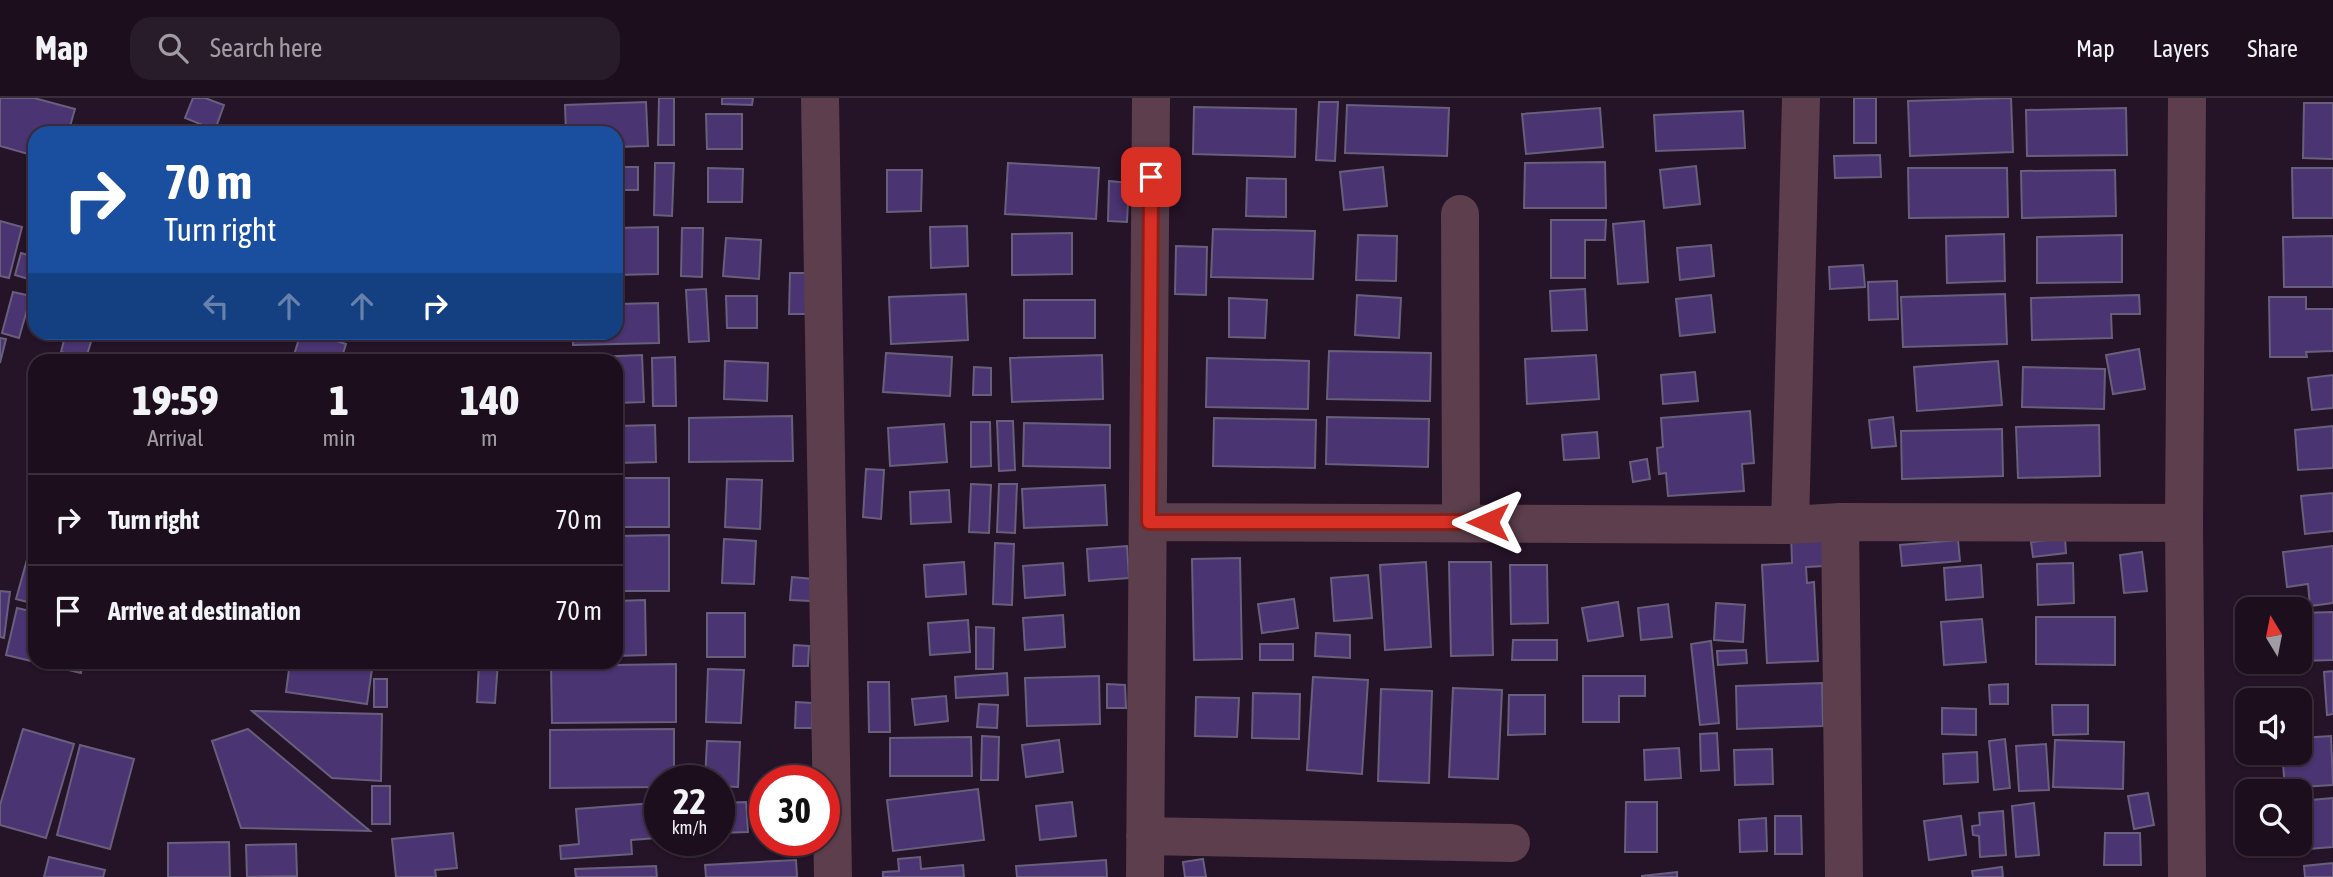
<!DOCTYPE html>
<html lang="en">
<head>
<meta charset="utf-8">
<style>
	body { margin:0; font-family:"Asap Condensed",sans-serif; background:#291c2a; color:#f1f3f6; height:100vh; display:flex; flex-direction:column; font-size:26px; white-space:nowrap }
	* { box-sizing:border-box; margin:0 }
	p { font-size:23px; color:#a09ca4 }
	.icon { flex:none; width:38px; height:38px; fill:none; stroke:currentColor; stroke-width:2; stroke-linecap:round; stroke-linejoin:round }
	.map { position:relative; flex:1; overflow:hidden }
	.drawer { position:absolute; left:28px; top:256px; width:595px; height:315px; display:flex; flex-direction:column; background:#1c0e1d; border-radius:21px; box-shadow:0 2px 5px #0004,0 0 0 2px #3a2e3b }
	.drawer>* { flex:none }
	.hud { position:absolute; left:28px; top:28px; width:595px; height:214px; border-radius:21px; box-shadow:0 2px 5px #0004,0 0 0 2px #3a2e3b; background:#1a4fa0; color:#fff; overflow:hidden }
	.needle { width:46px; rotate:350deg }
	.controls { position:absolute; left:2235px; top:499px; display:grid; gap:14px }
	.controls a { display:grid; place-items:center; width:77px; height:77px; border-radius:14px; background:#1c0e1d; box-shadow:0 2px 5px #0004,0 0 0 2px #3a2e3b; font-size:35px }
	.speed { position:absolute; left:644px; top:667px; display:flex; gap:14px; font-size:35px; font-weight:700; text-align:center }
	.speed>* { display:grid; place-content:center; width:91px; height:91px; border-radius:50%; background:#1c0e1d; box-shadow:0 2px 5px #0004,0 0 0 2px #3a2e3b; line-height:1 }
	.speed small { font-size:18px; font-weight:400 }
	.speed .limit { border:10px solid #d22; background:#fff; color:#111 }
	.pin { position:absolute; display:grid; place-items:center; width:60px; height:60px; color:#fff; margin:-30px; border-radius:14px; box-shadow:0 4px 10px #0006 }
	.me { position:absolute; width:77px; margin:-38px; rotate:270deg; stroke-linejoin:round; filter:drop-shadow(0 0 5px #0008) }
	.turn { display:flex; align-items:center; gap:24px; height:147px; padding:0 21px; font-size:32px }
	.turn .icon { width:91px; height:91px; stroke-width:2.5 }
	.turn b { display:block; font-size:49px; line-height:60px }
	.lanes { display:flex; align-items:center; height:66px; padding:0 21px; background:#0003; justify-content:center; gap:35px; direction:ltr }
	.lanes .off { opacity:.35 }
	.eta { display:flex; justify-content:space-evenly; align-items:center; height:119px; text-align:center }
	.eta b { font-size:42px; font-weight:800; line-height:49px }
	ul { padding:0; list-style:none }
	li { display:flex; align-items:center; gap:21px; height:91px; padding:0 21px; border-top:2px solid #3a2e3b }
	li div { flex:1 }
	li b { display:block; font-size:26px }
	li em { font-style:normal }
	header { display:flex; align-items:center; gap:42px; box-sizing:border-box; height:98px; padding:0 35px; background:#1c0e1d; border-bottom:2px solid #3a2e3b }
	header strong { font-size:33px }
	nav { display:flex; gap:38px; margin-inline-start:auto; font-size:24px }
	.search { width:490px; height:63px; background:#291c2a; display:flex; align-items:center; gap:18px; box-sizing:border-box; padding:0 24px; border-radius:21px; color:#a09ca4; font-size:26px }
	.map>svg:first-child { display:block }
	.building { fill:#4a3471; stroke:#685f7c; stroke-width:2 }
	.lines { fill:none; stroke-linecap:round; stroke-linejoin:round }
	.minor { stroke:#5c3e4c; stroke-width:38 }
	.route-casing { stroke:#8d1f18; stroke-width:18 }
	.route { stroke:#d93025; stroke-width:12 }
</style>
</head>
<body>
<header>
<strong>Map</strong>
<div class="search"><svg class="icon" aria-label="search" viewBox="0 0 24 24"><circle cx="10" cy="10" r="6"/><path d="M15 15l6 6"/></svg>Search here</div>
<nav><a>Map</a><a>Layers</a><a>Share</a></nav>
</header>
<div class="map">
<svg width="2333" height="779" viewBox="0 0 2333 779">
	<rect width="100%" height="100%" fill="#251327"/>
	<path class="building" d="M0,0H34L75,11L68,35H35V58L0,48Z
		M193,0H205L224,7L215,32L185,20Z
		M659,0H674V47H658Z
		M722,0H753L752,7L722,6Z
		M1854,0H1876V45H1854Z
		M2011,0L2013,54L1910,58L1908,3Z
		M646,4L648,48L616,49V35H566L565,7Z
		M1319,4H1338L1335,63L1316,62Z
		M2304,5H2333V61L2303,60Z
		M1347,7L1449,10L1447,58L1345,55Z
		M1194,9L1296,11L1295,59L1193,56Z
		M1600,10L1603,49L1526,56L1522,16Z
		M2126,10L2127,57L2027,58L2026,12Z
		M1743,13L1745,50L1656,53L1654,17Z
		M706,16H742V51H707Z
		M1880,57L1881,79L1835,80L1834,58Z
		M1605,64L1606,110H1524L1525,65Z
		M655,65H674L672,118L654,117Z
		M1008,65L1099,70L1096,121L1005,116Z
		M1696,68L1700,106L1664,110L1660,72Z
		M616,69H638V92H616Z
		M1383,69L1387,108L1344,112L1340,74Z
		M708,70L743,71L742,104H708Z
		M1908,70H2007L2008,119L1909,120Z
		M2292,70H2333V120H2293Z
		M887,72H922L921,113L887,114Z
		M2115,72L2116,118L2022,120L2021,73Z
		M1247,80L1286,81V119L1246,118Z
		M1109,83L1129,85L1127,124L1108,123Z
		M1551,122H1606L1605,142H1585V180H1551Z
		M0,123L22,129L9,180L0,178Z
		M1644,123L1648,184L1618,186L1613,126Z
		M967,128L968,168L931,170L930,129Z
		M658,129V176L616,177V130Z
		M682,130H703L702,179L681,178Z
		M1213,131L1315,133L1313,181L1211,179Z
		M1072,135V176L1012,177V136Z
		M2004,136L2005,183L1947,185L1946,138Z
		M1358,137L1397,138L1396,183L1356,182Z
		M2122,137V184L2037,185V139Z
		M2333,138V189H2284L2283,139Z
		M726,140L761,142L759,181L723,178Z
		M1711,147L1714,178L1680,182L1677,150Z
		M1176,148L1207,149L1206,197L1175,196Z
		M21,155L35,159V183L15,177Z
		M1863,167L1865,189L1830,191L1829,169Z
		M790,175H807L806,216H789Z
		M1897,183L1898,221L1869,222L1868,184Z
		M706,191L709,243L689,244L686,192Z
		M1585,191L1587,232L1552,233L1550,193Z
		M13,194L31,198L19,240L2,235Z
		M966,196L968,242L891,246L889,199Z
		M2005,196L2007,246L1903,249L1901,199Z
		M1357,197L1401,200L1399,240L1355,237Z
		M1711,197L1715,234L1680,238L1676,201Z
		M2139,197L2140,216H2111L2112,240L2032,242L2031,200Z
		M726,198H757V230H727Z
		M2269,199H2306V211H2333V253L2306,254L2307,259H2270Z
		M1229,200L1267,202L1265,240L1229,239Z
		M1024,202H1095V240H1024Z
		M658,205L659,245L573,247V234H616V206Z
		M66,234H94L86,260L61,254Z
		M301,234H309L346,246L341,262H312L294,257Z
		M0,240L6,241L0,265Z
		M2139,251L2145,291L2113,296L2106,257Z
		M1329,253L1431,255L1430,303L1327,301Z
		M886,255L952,259L950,298L883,294Z
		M642,257L644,304L616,305V262H570V260Z
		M1102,257L1103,301L1012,304L1010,260Z
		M1596,257L1599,301L1527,306L1525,261Z
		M675,259L676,308H653L652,260Z
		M1207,260L1309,263L1308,311L1206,309Z
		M725,263L768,265L767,303L724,301Z
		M1998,263L2002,307L1917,313L1914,269Z
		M974,269L991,270V297H973Z
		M2023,269L2105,271L2104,311L2022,309Z
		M1695,274L1698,303L1663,306L1661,277Z
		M2333,277V310L2312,312L2308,280Z
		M1750,313L1754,365L1742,366L1744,393L1668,398L1666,375L1659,376L1657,350L1663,349L1661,320Z
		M792,318L793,363L689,364V320Z
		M1327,319L1429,321L1428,369L1326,366Z
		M1893,319L1896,348L1872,350L1869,322Z
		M1214,320L1316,322L1315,370L1213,368Z
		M997,323H1013L1015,372L999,373Z
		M971,324H990L991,368L971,369Z
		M1024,325L1110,327V370L1023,368Z
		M944,326L947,364L890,368L888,330Z
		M655,327L656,364L616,365V328Z
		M2099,327L2100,378L2018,380L2016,329Z
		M2333,328V370L2298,372L2295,332Z
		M2002,331L2003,378L1902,381L1901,333Z
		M1597,334L1599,360L1564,362L1562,337Z
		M1647,361L1650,381L1633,384L1630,364Z
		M866,371L884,372L881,421L863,419Z
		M616,380H669V429H616Z
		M727,381L762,382L760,431L725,429Z
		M971,386L991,387L989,435L969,434Z
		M999,386H1017L1015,435L997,434Z
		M1105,387L1107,427L1024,430L1022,391Z
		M949,392L951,424L911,426L910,394Z
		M2333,395V433L2305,436L2301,398Z
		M1823,433L1825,468L1806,469L1807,485L1814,484L1818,563L1767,565L1762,467L1792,465L1791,434Z
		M669,437V493H616V438Z
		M2065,440L2066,455L2033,459L2031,444Z
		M724,441L756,443L754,486L722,485Z
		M1958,442L1960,463L1902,468L1900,447Z
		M995,445L1014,446L1012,507L993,506Z
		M1127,448L1129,480L1089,483L1087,451Z
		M2333,448V505L2310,508L2308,486L2287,489L2283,454Z
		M30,451L35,452V506L16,501Z
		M2142,454L2147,493L2124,495L2120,457Z
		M1240,460L1242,561L1194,562L1192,461Z
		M964,464L966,496L926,499L924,467Z
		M1426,464L1431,549L1385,552L1380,467Z
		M1449,464H1491L1493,557L1451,558Z
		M1063,465L1065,497L1025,500L1023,468Z
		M2073,465L2074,505L2038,507L2037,466Z
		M1510,467H1547L1548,525L1511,526Z
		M1981,467L1983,499L1946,502L1944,470Z
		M1368,477L1372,520L1334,523L1331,480Z
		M792,479L813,481L811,503L790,502Z
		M0,493L10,494L4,540L0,539Z
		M1294,501L1298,530L1262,535L1258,506Z
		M645,502L646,557L616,558V503Z
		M1618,504L1623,538L1588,543L1582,510Z
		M1716,505L1745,507L1743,544L1714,542Z
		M1668,506L1672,539L1641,542L1638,510Z
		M17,510L35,514V564H83L81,575L6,557Z
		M2333,514V562L2300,563V515Z
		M707,515H745V559H707Z
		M1063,517L1065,549L1025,552L1023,520Z
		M2036,519H2115V567L2036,566Z
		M1982,521L1986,564L1944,567L1941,524Z
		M968,522L970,554L930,557L928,525Z
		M976,529L994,530L993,571H976Z
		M1316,535L1350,537V560L1315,558Z
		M1513,542H1557V562H1512Z
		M1711,543L1719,625L1700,627L1691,546Z
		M1260,546H1293V562H1260Z
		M794,547L809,548L808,568H793Z
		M1746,552L1747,565L1718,567L1717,553Z
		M290,564H373L367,606L286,594Z
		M479,564H498L495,605L477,604Z
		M676,566V624L552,625L551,568Z
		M708,571L744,572L741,625L706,624Z
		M2333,573V616L2327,617L2324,574Z
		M1007,575L1008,597L956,600L955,579Z
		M1099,578L1100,626L1027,628L1025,580Z
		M1583,578H1645V598H1619V624H1583Z
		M1313,579L1368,582L1362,676L1307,672Z
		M374,581H387V609H374Z
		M868,584H889L890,634H869Z
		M1822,585L1823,628L1737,631L1736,588Z
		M1107,586L1125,587L1126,610H1107Z
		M2008,586V606H1990L1989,587Z
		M1453,590L1502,592L1498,681L1449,679Z
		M1381,591L1432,593L1429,685L1378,683Z
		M1253,595L1300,596L1299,641L1252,640Z
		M1509,597H1545V636L1508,637Z
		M946,598L948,623L915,627L912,601Z
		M1196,599L1239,600L1237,639L1195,638Z
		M796,604L812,605V630H795Z
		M979,606L998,607L997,630L977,629Z
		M2052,607H2088V636L2053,637Z
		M1942,610L1976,611V637L1942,636Z
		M252,613L382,616L381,683L332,680Z
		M23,631L74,646L46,740L0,727V707Z
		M248,631L370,733L241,730L212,643Z
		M674,631V682H660V689L550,690V632Z
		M1717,635L1719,672L1701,673L1700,636Z
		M982,638L999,639L998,682H981Z
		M2331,638L2333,687L2285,690L2282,654H2300V640Z
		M971,639L972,678H890V640Z
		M2005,641L2010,690L1994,692L1989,643Z
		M1059,642L1063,674L1026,679L1022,647Z
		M2055,642L2124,644L2123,691L2053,689Z
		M707,643L740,644L738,689L719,688V682H705Z
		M2046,646L2049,692L2019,693L2016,648Z
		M80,647L134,661L110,751L57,737Z
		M1679,650L1681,680L1645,682L1644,652Z
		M1772,651L1773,686L1735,687L1734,652Z
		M1977,654L1978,684L1944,686L1943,656Z
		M372,688H390V726H372Z
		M978,691L984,742L893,753L887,702Z
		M2148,695L2154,727L2134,731L2128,698Z
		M2333,700V749L2282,753L2281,746H2300V703Z
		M746,704L748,734L719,735V705Z
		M1072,704L1076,738L1040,742L1036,708Z
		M1626,704H1657V754H1625Z
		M654,705L657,740L631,742L632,756L561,761L560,748L579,746L576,711Z
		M2034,705L2039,757L2016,759L2012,708Z
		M2003,713L2006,757L1980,759L1979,738L1973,737L1972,728L1980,727L1979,715Z
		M1775,718H1801L1802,756H1775Z
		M1961,718L1966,757L1929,762L1924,723Z
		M1766,720L1767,753L1740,754L1739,722Z
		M453,735L457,770L435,772L436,779H396L392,741Z
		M2105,735H2140L2141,767H2104Z
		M688,742H709L710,751L689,752Z
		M229,744L230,779H168V745Z
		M296,746L297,778L247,779L246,747Z
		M49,759L105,772L103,779H44Z
		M920,759L921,771L963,767L964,779H883V774L899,773L898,761Z
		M1203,761L1206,779H1185L1183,764Z
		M796,762L797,779H706L705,767Z
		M1106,762L1107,779H1017L1016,768Z
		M2333,765V779H2305L2304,768Z
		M656,768L657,779H576L575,771Z
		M2002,769L2003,779H1973L1972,773Z
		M1677,774V779H1642V778Z"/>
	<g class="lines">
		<path class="minor" d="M820,0L833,779
			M2187,0L2184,425L2187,779
			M1460,116L1461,424
			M1149,424L1790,427L1840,424L2184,425
			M1840,424L1844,779
			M1790,427L1801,0
			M1145,738L1511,745
			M1145,779L1151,0"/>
	</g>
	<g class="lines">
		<g class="route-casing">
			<path id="route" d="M1151,79L1149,424H1488"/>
		</g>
		<use href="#route" class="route"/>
	</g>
</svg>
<div class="controls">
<a><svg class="needle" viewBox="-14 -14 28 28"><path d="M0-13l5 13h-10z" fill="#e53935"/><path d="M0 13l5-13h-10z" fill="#a09ca4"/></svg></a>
<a><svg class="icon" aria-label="sound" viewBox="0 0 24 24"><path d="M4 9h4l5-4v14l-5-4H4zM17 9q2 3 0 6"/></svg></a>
<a><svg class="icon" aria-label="search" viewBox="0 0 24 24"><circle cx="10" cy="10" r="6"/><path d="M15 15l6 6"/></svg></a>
</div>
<div class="speed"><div>22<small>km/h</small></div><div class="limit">30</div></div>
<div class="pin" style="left:1151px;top:79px;background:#d93025"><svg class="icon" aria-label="arrive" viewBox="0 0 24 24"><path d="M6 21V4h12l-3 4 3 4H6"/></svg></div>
<svg class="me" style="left:1488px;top:424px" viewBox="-20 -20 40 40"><path d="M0-17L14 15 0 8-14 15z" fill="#d93025" stroke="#fff" stroke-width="4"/></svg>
<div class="hud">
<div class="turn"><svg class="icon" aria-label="right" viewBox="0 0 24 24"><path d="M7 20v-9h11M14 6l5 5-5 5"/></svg><div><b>70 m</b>Turn right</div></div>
<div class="lanes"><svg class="icon off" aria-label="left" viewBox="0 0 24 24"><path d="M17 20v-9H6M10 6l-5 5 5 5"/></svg><svg class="icon off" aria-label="ahead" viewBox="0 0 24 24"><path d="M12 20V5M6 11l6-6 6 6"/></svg><svg class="icon off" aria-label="ahead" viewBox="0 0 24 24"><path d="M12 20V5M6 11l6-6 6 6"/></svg><svg class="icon" aria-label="right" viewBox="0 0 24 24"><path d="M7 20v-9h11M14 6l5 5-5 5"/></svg></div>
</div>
<section class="drawer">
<div class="eta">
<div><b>19:59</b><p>Arrival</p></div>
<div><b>1</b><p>min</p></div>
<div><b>140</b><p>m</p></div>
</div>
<ul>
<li><svg class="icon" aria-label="right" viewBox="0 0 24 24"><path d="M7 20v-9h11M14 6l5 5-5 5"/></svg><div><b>Turn right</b></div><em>70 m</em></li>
<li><svg class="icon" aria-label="arrive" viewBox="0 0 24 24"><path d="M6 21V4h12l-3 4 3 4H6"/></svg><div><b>Arrive at destination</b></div><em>70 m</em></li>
</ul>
</section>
</div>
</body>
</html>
